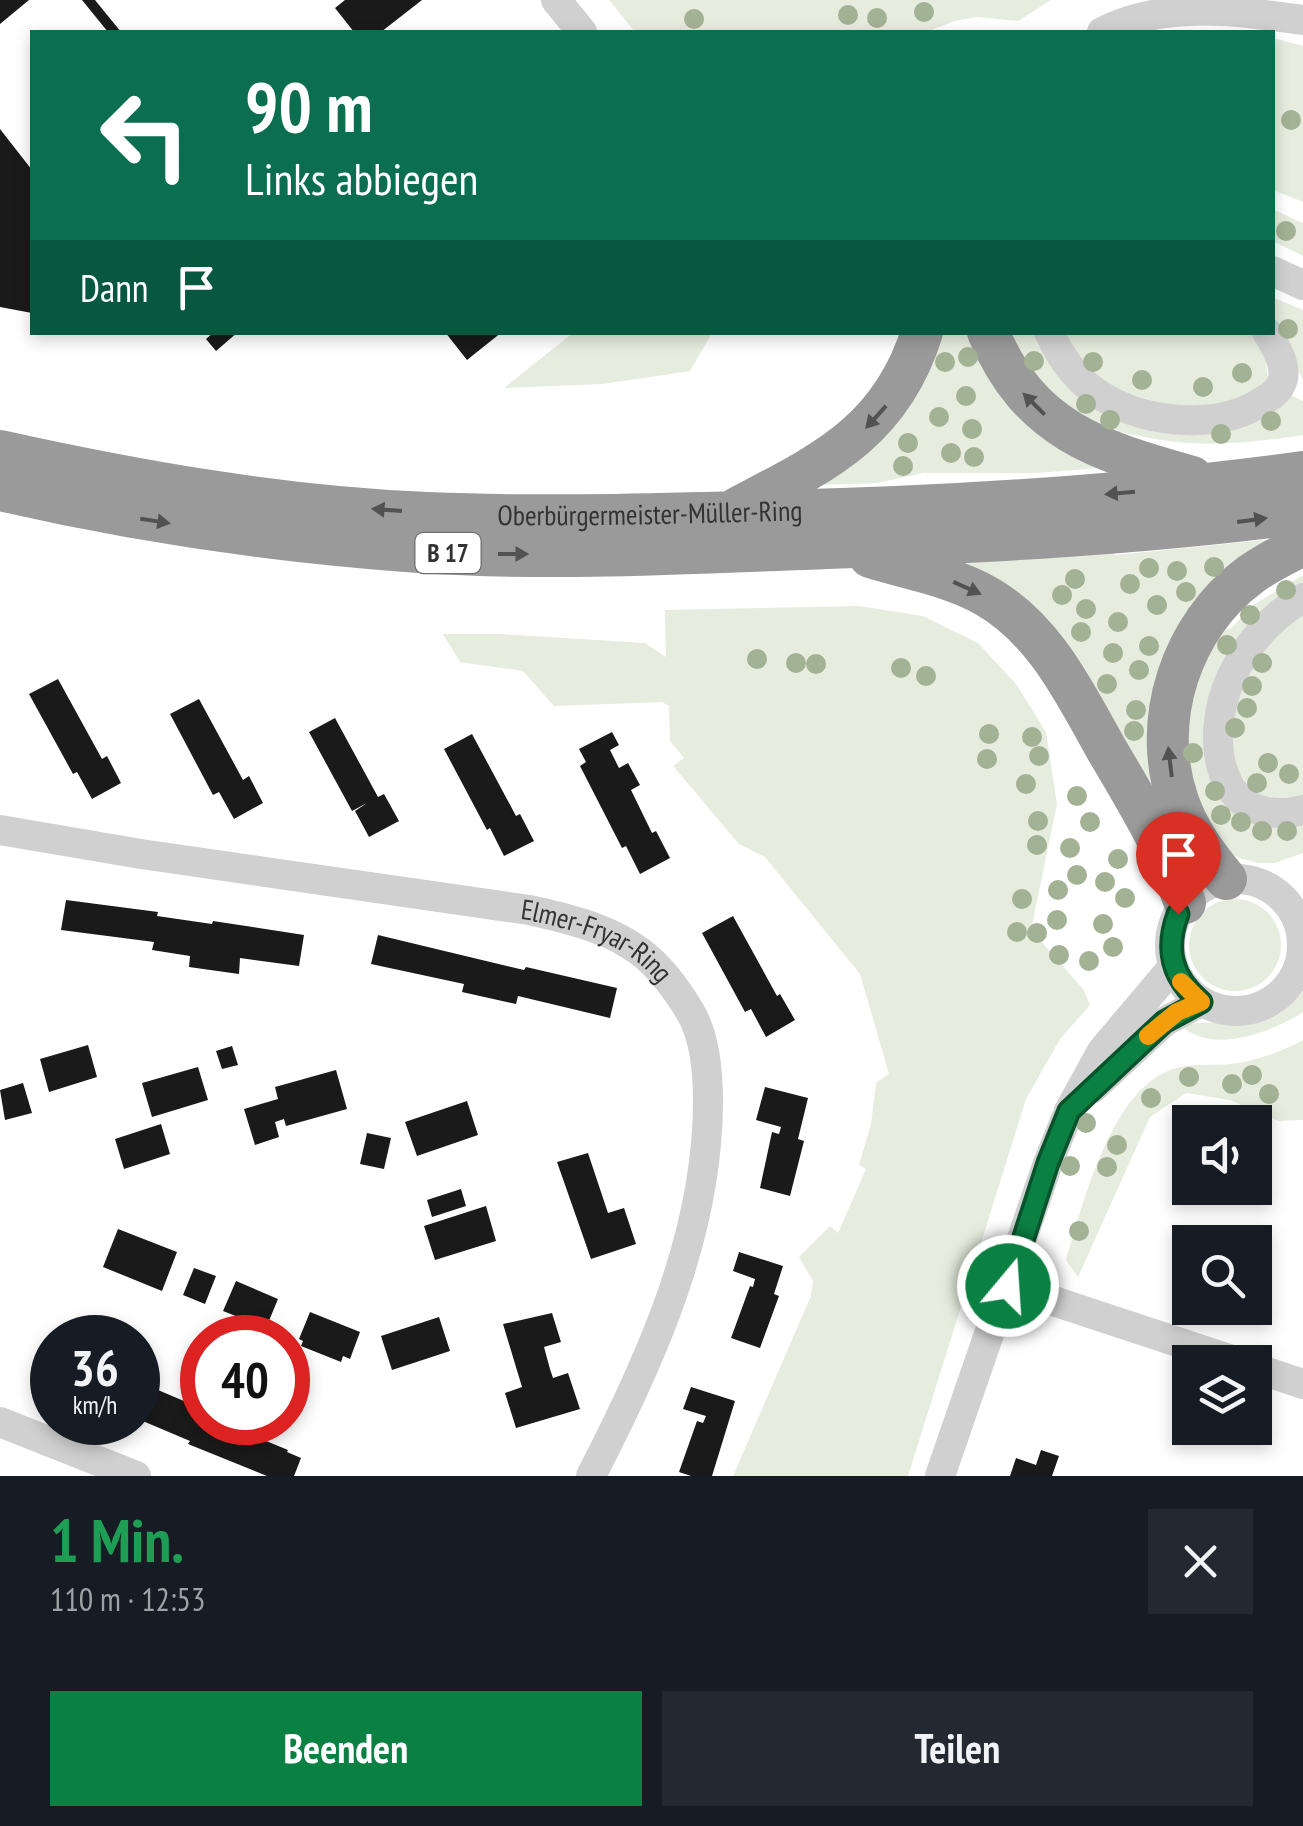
<!DOCTYPE html>
<html lang="de">
<head>
<meta charset="utf-8">
<style>
	body { margin:0; font-family:"PT Sans Narrow",sans-serif; background:#242831; color:#f1f3f6; height:100vh; display:flex; flex-direction:column; font-size:38px; white-space:nowrap }
	* { box-sizing:border-box; margin:0 }
	p { font-size:32px; color:#9ea1a6 }
	.icon { flex:none; width:55px; height:55px; fill:none; stroke:currentColor; stroke-width:2; stroke-linecap:round; stroke-linejoin:round }
	.map { position:relative; height:1476px; overflow:hidden }
	.sheet { display:flex; flex-direction:column; background:#171b24; flex:1 }
	.sheet>* { flex:none }
	.banner { position:absolute; left:30px; top:30px; width:1245px; height:305px; border-radius:0px; box-shadow:0 5px 15px #0003; background:#0b6e4f; color:#fff; overflow:hidden }
	.fabs { position:absolute; left:1172px; top:1105px; display:grid; gap:20px }
	.fabs a { display:grid; place-items:center; width:100px; height:100px; border-radius:0px; background:#171b24; box-shadow:0 5px 15px #0003; font-size:50px }
	.speed { position:absolute; left:30px; top:1315px; display:flex; gap:20px; font-size:50px; font-weight:700; text-align:center }
	.speed>* { display:grid; place-content:center; width:130px; height:130px; border-radius:50%; background:#171b24; box-shadow:0 5px 15px #0003; line-height:1 }
	.speed small { font-size:25px; font-weight:400 }
	.speed .limit { border:15px solid #d22; background:#fff; color:#111 }
	.pin { position:absolute; display:grid; place-items:center; width:85px; height:85px; color:#fff; margin:-102px -42px; border-radius:50% 50% 50% 0; rotate:-45deg; box-shadow:0 0 10px #0007 }
	.pin .icon { rotate:45deg }
	.me { position:absolute; width:110px; margin:-55px; rotate:18deg; stroke-linejoin:round; filter:drop-shadow(0 0 8px #0008) }
	.turn { display:flex; align-items:center; gap:35px; height:210px; padding:0 50px; font-size:45px }
	.turn .icon { width:130px; height:130px; stroke-width:2.5 }
	.turn b { display:block; font-size:70px; line-height:85px }
	.then { display:flex; align-items:center; height:95px; padding:0 50px; background:#0003; gap:20px; font-size:38px }
	.round { display:grid; place-items:center; flex:none; width:105px; height:105px; border-radius:0px; background:#242831 }
	.head { display:flex; align-items:center; justify-content:space-between; height:170px; padding:0 50px }
	h1 { font-size:60px; font-weight:700; line-height:75px; color:#1e9e55 }
	.action { display:flex; gap:20px; margin-top:auto; padding:20px 50px }
	.action a { flex:1; height:115px; border-radius:0px; background:#0b8043; color:#fff; font-size:40px; font-weight:700; line-height:115px; text-align:center }
	.action a+a { background:#242831; color:#f1f3f6 }
	.map>svg:first-child { display:block }
	.green { fill:#e6ecde }
	.building { fill:#1a1a1a }
	.lines { fill:none; stroke-linecap:round; stroke-linejoin:round }
	.minor { stroke:#d0d0d0; stroke-width:30 }
	.highway { stroke:#9a9a9a; stroke-width:42 }
	.tree { fill:#a3b194 }
	.oneway { fill:#525252 }
	.route-casing { stroke:#07532c; stroke-width:25 }
	.route { stroke:#0b8043; stroke-width:18 }
	.slow { stroke:#f59e0b; stroke-width:18 }
	.labels { text-anchor:middle; stroke-width:10; stroke-linejoin:round; paint-order:stroke }
	.shield { fill:#fff; stroke:#707070; stroke-width:2.5 }
	.shield-label { font-size:25px; font-weight:bold; fill:#333 }
	.street-label { font-size:28px; fill:#333; stroke:#fff }
</style>
</head>
<body>
<div class="map">
<svg width="1303" height="1476" viewBox="0 0 1303 1476">
	<rect width="100%" height="100%" fill="#fff"/>
	<path class="green" d="M609,0H1051L1018,21L977,17L954,21L927,32H635Z
		M1273,38L1303,46V202L1273,190Z
		M1272,209L1303,223V256L1273,241Z
		M1272,297L1303,310V379L1273,328Z
		M574,332H712V333L690,371L603,384L504,388Z
		M941,333H972L1100,468L1037,473H924L877,483L820,485C874,453 931,398 941,333Z
		M1009,333H1042L1128,418L1285,392L1303,401V435C1234,445 1190,449 1121,432L1117,437L1077,414L1038,379Z
		M1060,333H1252L1265,355L1268,381L1252,398L1178,409L1099,384Z
		M1274,539L1210,587L1168,807L956,561L1113,550L1115,555Z
		M1303,575V588L1251,629L1212,779L1303,820V853L1275,863H1258L1239,858L1222,849L1188,787L1184,711L1217,634L1231,628L1255,604Z
		M859,606L923,616L978,643L1016,684L1046,732L1057,804L1031,930L1083,989L1090,1005L1060,1039L1026,1099L908,1476H733L811,1296L813,1281L799,1257L830,1226L838,1233L866,1169L859,1165L871,1124L876,1083L889,1074L860,974L765,857L739,844L673,766L684,758L670,741L669,706L662,702L554,706L523,671L460,662L443,634H501L645,643L666,657L665,610Z
		M1303,609V798L1297,801L1256,797L1229,757C1231,736 1232,712 1237,691C1247,658 1278,631 1303,609Z
		M1189 945a46 46 0 1 1 92 0a46 46 0 1 1-92 0Z
		M1303,991V1012C1273,1032 1212,1055 1182,1026C1230,1013 1262,1044 1303,991Z
		M1303,1040V1120L1279,1121L1230,1100L1186,1093L1150,1117L1078,1277L1066,1260C1083,1204 1112,1084 1177,1068C1195,1063 1213,1066 1231,1064C1256,1061 1281,1052 1303,1040Z"/>
	<path class="building" d="M0,0H29L0,24Z
		M82,0H95L121,32H108Z
		M345,0H422L381,32H354L335,8Z
		M0,129L32,170V313L0,307Z
		M214,332H238L216,351L206,339Z
		M445,332H502L467,360Z
		M58,679L102,759L107,756L121,783L92,799L77,772L73,774L29,694Z
		M199,699L243,780L249,776L263,803L234,819L219,792L213,795L170,714Z
		M335,718L378,797L384,794L399,821L369,837L355,811L367,803L352,811L309,732Z
		M612,732L619,745L610,750L619,768L628,763L640,785L631,790L652,833L656,831L670,858L640,874L626,846L622,848L580,766L586,762L579,749Z
		M472,734L516,816L520,814L534,841L504,856L490,828L487,830L444,749Z
		M66,900L158,912L157,916L212,924L213,921L304,935L299,966L240,958L239,974L189,967L190,956L152,950L154,942L61,930Z
		M733,916L777,996L780,994L795,1020L766,1037L751,1009L745,1012L702,933Z
		M378,935L524,970L526,967L617,988L610,1018L518,996L516,1004L462,992L464,984L371,964Z
		M88,1045L97,1077L49,1092L40,1059Z
		M232,1046L238,1065L222,1069L216,1051Z
		M198,1067L208,1100L152,1117L142,1083Z
		M336,1070L347,1109L286,1126L284,1119L275,1122L279,1137L255,1145L244,1109L278,1099L275,1087Z
		M23,1083L32,1113L5,1120L0,1090Z
		M765,1087L808,1098L798,1139L804,1141L790,1196L760,1188L772,1132L779,1134L781,1127L756,1120Z
		M467,1101L478,1135L417,1156L405,1122Z
		M161,1124L170,1154L124,1169L115,1139Z
		M367,1133L391,1138L384,1169L360,1164Z
		M588,1153L608,1213L624,1208L636,1244L591,1259L557,1162Z
		M461,1189L466,1206L432,1217L427,1200Z
		M486,1206L496,1241L435,1260L424,1226Z
		M118,1229L177,1252L162,1291L103,1267Z
		M739,1252L783,1266L774,1294L779,1296L760,1348L731,1338L750,1286L753,1287L755,1279L733,1271Z
		M194,1268L216,1276L205,1304L183,1295Z
		M236,1281L278,1299L266,1328L223,1311Z
		M310,1312L360,1332L350,1359L343,1356L341,1362L301,1346L303,1341L299,1339Z
		M552,1313L561,1342L544,1347L550,1369L553,1378L568,1373L580,1409L516,1428L505,1393L522,1387L503,1324Z
		M439,1317L450,1351L392,1370L381,1336Z
		M691,1387L735,1401L712,1476H691L679,1472L697,1421L703,1423L706,1416L683,1409Z
		M138,1389L155,1396L158,1390L198,1407L196,1411L202,1416V1422H220L288,1450L287,1452L301,1458L294,1476H267L188,1444L190,1441L138,1419Z
		M1041,1450L1059,1456L1052,1476H1010L1016,1458L1036,1465Z"/>
	<g class="lines">
		<g class="minor">
			<path d="M556,0L582,32"/>
			<path d="M1102,32C1164,0 1236,11 1303,20"/>
			<path d="M1272,271L1303,285"/>
			<path d="M1049,332C1061,359 1078,382 1103,397C1149,424 1222,431 1266,399C1273,395 1279,390 1282,382C1288,367 1275,345 1267,332"/>
			<path d="M1303,598C1271,616 1246,645 1231,678C1203,739 1217,831 1303,810"/>
			<path id="s1" d="M0,830L141,854L529,910C575,920 626,932 659,969C671,982 686,1003 694,1019C705,1042 708,1075 708,1101C708,1234 651,1360 591,1476"/>
			<circle cx="1236" cy="945" r="66"/>
			<path d="M1093,1088L1164,1022L1201,1002"/>
			<path d="M1008,1286L1238,1362"/>
			<path d="M1255,1368L1303,1384"/>
			<path d="M0,1422L136,1476"/>
			<path d="M940,1476L1048,1163L1069,1111L1102,1051L1173,967"/>
		</g>
		<g class="highway">
			<path d="M988,332C1030,431 1097,450 1192,477"/>
			<path id="s2" d="M0,451C140,482 283,507 427,513C543,518 659,514 775,511C952,507 1128,496 1303,472"/>
			<path d="M0,490C138,522 278,542 419,552C554,561 692,553 828,548C987,542 1145,534 1303,513"/>
			<path d="M737,508C823,463 891,432 922,332"/>
			<path d="M870,557C908,569 951,576 986,596C1046,630 1076,696 1108,752C1137,801 1166,849 1185,903"/>
			<path d="M1226,879C1207,856 1188,831 1178,801C1150,721 1181,626 1250,575C1266,563 1285,554 1303,545"/>
		</g>
	</g>
	<g class="tree">
		<circle cx="924" cy="12" r="10"/>
		<circle cx="848" cy="15" r="10"/>
		<circle cx="877" cy="18" r="10"/>
		<circle cx="694" cy="19" r="10"/>
		<circle cx="1291" cy="120" r="10"/>
		<circle cx="1286" cy="231" r="10"/>
		<circle cx="1288" cy="329" r="10"/>
		<circle cx="968" cy="357" r="10"/>
		<circle cx="1034" cy="361" r="10"/>
		<circle cx="945" cy="362" r="10"/>
		<circle cx="1093" cy="362" r="10"/>
		<circle cx="1242" cy="373" r="10"/>
		<circle cx="1142" cy="380" r="10"/>
		<circle cx="1203" cy="387" r="10"/>
		<circle cx="966" cy="396" r="10"/>
		<circle cx="1086" cy="404" r="10"/>
		<circle cx="939" cy="417" r="10"/>
		<circle cx="1110" cy="420" r="10"/>
		<circle cx="1271" cy="421" r="10"/>
		<circle cx="972" cy="429" r="10"/>
		<circle cx="1221" cy="434" r="10"/>
		<circle cx="908" cy="443" r="10"/>
		<circle cx="951" cy="453" r="10"/>
		<circle cx="974" cy="457" r="10"/>
		<circle cx="903" cy="466" r="10"/>
		<circle cx="1214" cy="567" r="10"/>
		<circle cx="1149" cy="568" r="10"/>
		<circle cx="1177" cy="571" r="10"/>
		<circle cx="1075" cy="579" r="10"/>
		<circle cx="1130" cy="584" r="10"/>
		<circle cx="1286" cy="590" r="10"/>
		<circle cx="1186" cy="592" r="10"/>
		<circle cx="1062" cy="595" r="10"/>
		<circle cx="1157" cy="605" r="10"/>
		<circle cx="1086" cy="609" r="10"/>
		<circle cx="1250" cy="615" r="10"/>
		<circle cx="1118" cy="622" r="10"/>
		<circle cx="1081" cy="632" r="10"/>
		<circle cx="1227" cy="645" r="10"/>
		<circle cx="1149" cy="646" r="10"/>
		<circle cx="1113" cy="653" r="10"/>
		<circle cx="757" cy="659" r="10"/>
		<circle cx="796" cy="663" r="10"/>
		<circle cx="1262" cy="663" r="10"/>
		<circle cx="816" cy="664" r="10"/>
		<circle cx="901" cy="668" r="10"/>
		<circle cx="1139" cy="670" r="10"/>
		<circle cx="926" cy="676" r="10"/>
		<circle cx="1107" cy="684" r="10"/>
		<circle cx="1252" cy="686" r="10"/>
		<circle cx="1247" cy="708" r="10"/>
		<circle cx="1136" cy="710" r="10"/>
		<circle cx="1235" cy="728" r="10"/>
		<circle cx="1134" cy="731" r="10"/>
		<circle cx="989" cy="734" r="10"/>
		<circle cx="1032" cy="737" r="10"/>
		<circle cx="1193" cy="753" r="10"/>
		<circle cx="1039" cy="756" r="10"/>
		<circle cx="987" cy="759" r="10"/>
		<circle cx="1268" cy="763" r="10"/>
		<circle cx="1289" cy="774" r="10"/>
		<circle cx="1257" cy="783" r="10"/>
		<circle cx="1026" cy="784" r="10"/>
		<circle cx="1215" cy="791" r="10"/>
		<circle cx="1077" cy="796" r="10"/>
		<circle cx="1221" cy="815" r="10"/>
		<circle cx="1038" cy="821" r="10"/>
		<circle cx="1090" cy="822" r="10"/>
		<circle cx="1241" cy="822" r="10"/>
		<circle cx="1262" cy="831" r="10"/>
		<circle cx="1287" cy="831" r="10"/>
		<circle cx="1037" cy="845" r="10"/>
		<circle cx="1070" cy="848" r="10"/>
		<circle cx="1118" cy="859" r="10"/>
		<circle cx="1077" cy="875" r="10"/>
		<circle cx="1105" cy="882" r="10"/>
		<circle cx="1058" cy="890" r="10"/>
		<circle cx="1125" cy="898" r="10"/>
		<circle cx="1022" cy="899" r="10"/>
		<circle cx="1057" cy="920" r="10"/>
		<circle cx="1103" cy="924" r="10"/>
		<circle cx="1017" cy="932" r="10"/>
		<circle cx="1037" cy="933" r="10"/>
		<circle cx="1113" cy="947" r="10"/>
		<circle cx="1059" cy="955" r="10"/>
		<circle cx="1089" cy="961" r="10"/>
		<circle cx="1252" cy="1075" r="10"/>
		<circle cx="1189" cy="1077" r="10"/>
		<circle cx="1232" cy="1084" r="10"/>
		<circle cx="1269" cy="1094" r="10"/>
		<circle cx="1151" cy="1098" r="10"/>
		<circle cx="1086" cy="1123" r="10"/>
		<circle cx="1117" cy="1145" r="10"/>
		<circle cx="1070" cy="1166" r="10"/>
		<circle cx="1107" cy="1167" r="10"/>
		<circle cx="1079" cy="1231" r="10"/>
	</g>
	<defs><path id="oneway-solid" d="M-6-.8H1V-3.2L6.5 0L1 3.2V.8H-6Z" transform="scale(2.5)"/></defs>
	<g class="oneway">
		<use href="#oneway-solid" transform="translate(1034 404) rotate(-135)"/>
		<use href="#oneway-solid" transform="translate(876 417) rotate(132)"/>
		<use href="#oneway-solid" transform="translate(1120 493) rotate(175)"/>
		<use href="#oneway-solid" transform="translate(387 510) rotate(-176)"/>
		<use href="#oneway-solid" transform="translate(1252 520) rotate(-8)"/>
		<use href="#oneway-solid" transform="translate(155 521) rotate(9)"/>
		<use href="#oneway-solid" transform="translate(513 554)"/>
		<use href="#oneway-solid" transform="translate(967 588) rotate(24)"/>
		<use href="#oneway-solid" transform="translate(1170 762) rotate(-97)"/>
	</g>
	<g class="lines">
		<g class="route-casing">
			<path id="route" d="M1008,1286L1048,1163L1069,1111L1164,1022L1201,1002C1171,977 1165,949 1178,914"/>
		</g>
		<use href="#route" class="route"/>
		<path class="slow" d="M1148,1036L1177,1012L1201,1002L1181,982"/>
	</g>
	<g class="labels">
		<rect class="shield" x="415.5" y="533" width="65" height="40" rx="8"/>
		<g class="shield-label">
			<text x="448" y="562">B 17</text>
		</g>
		<g class="street-label">
			<text dy="10" stroke="none"><textPath href="#s2" startOffset="655">Oberbürgermeister-Müller-Ring</textPath></text>
			<text dy="10" stroke="none"><textPath href="#s1" startOffset="610">Elmer-Fryar-Ring</textPath></text>
		</g>
	</g>
</svg>
<div class="fabs">
<a><svg class="icon" aria-label="sound" viewBox="0 0 24 24"><path d="M4 9h4l5-4v14l-5-4H4zM17 9q2 3 0 6"/></svg></a>
<a><svg class="icon" aria-label="search" viewBox="0 0 24 24"><circle cx="10" cy="10" r="6"/><path d="M15 15l6 6"/></svg></a>
<a><svg class="icon" aria-label="layers" viewBox="0 0 24 24"><path d="M12 4l9 5-9 5-9-5zM3 14l9 5 9-5"/></svg></a>
</div>
<div class="speed"><div>36<small>km/h</small></div><div class="limit">40</div></div>
<div class="pin" style="left:1178px;top:914px;background:#d93025"><svg class="icon" aria-label="arrive" viewBox="0 0 24 24"><path d="M6 21V4h12l-3 4 3 4H6"/></svg></div>
<svg class="me" style="left:1008px;top:1286px" viewBox="-20 -20 40 40"><circle r="17" fill="#0b8043" stroke="#fff" stroke-width="3"/><path d="M0-11L8 9 0 5-8 9z" fill="#fff"/></svg>
<div class="banner">
<div class="turn"><svg class="icon" aria-label="left" viewBox="0 0 24 24"><path d="M17 20v-9H6M10 6l-5 5 5 5"/></svg><div><b>90 m</b>Links abbiegen</div></div>
<div class="then">Dann<svg class="icon" aria-label="arrive" viewBox="0 0 24 24"><path d="M6 21V4h12l-3 4 3 4H6"/></svg></div>
</div>
</div>
<section class="sheet">
<div class="head"><div><h1>1 Min.</h1><p>110 m · 12:53</p></div><a class="round"><svg class="icon" aria-label="close" viewBox="0 0 24 24"><path d="M6 6l12 12M18 6L6 18"/></svg></a></div>
<div class="action"><a>Beenden</a><a>Teilen</a></div>
</section>
</body>
</html>
